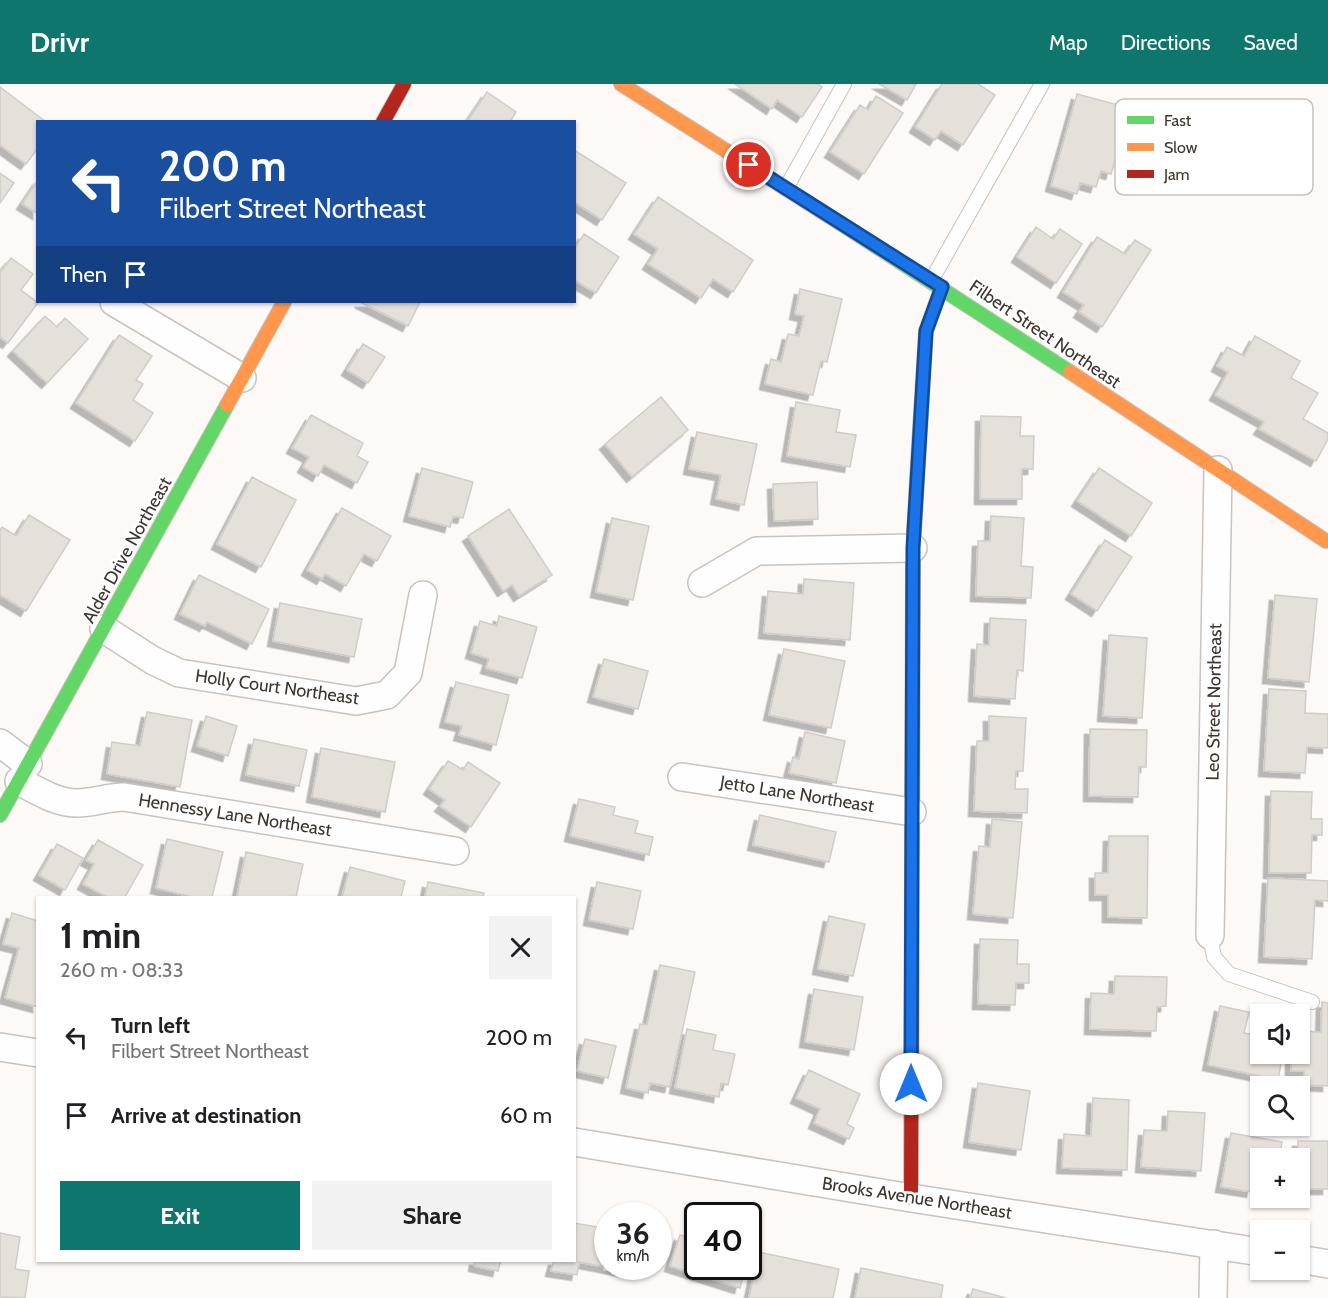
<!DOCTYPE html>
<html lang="en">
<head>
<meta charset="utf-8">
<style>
	body { margin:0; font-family:Cabin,sans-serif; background:#f2f2f2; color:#202124; height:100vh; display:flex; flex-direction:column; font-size:22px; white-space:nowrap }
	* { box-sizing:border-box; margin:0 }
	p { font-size:20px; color:#757577 }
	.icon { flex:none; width:33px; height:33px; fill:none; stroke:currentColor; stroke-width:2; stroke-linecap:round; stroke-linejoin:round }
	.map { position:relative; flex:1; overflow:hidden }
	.panel { position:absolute; left:36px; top:812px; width:540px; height:366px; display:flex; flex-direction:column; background:#fff; border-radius:0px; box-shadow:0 2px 4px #0004 }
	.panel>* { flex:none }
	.hud { position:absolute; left:36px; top:36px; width:540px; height:183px; border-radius:0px; box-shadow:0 2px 4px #0004; background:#1a4fa0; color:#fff; overflow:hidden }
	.tools { position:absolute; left:1250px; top:920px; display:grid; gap:12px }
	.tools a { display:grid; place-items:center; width:60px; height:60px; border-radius:0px; background:#fff; box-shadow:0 2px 4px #0004; font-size:30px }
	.speed { position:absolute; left:594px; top:1118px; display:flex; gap:12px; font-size:30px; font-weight:700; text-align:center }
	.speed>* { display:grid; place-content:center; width:78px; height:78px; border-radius:50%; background:#fff; box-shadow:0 2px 4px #0004; line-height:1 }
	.speed small { font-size:15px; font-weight:400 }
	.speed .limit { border:3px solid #111; border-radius:9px; background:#fff; color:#111 }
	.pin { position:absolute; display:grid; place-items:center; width:51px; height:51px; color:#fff; margin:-26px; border:3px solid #fff; border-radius:50%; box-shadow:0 2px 6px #0007 }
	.me { position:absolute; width:66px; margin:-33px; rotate:0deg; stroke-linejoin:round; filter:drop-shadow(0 0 4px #0008) }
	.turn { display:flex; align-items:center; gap:21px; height:126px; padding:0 24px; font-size:27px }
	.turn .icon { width:78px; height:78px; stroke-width:2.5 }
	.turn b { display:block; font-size:42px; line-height:51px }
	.then { display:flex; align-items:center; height:57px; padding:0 24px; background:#0003; gap:12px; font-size:22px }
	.round { display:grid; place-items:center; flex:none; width:63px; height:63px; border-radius:0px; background:#f2f2f2 }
	.summary { display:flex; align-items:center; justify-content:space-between; height:102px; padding:0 24px }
	h1 { font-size:36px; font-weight:700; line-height:45px }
	.button { display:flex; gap:12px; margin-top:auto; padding:12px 24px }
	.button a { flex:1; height:69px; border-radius:0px; background:#0f766e; color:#fff; font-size:24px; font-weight:700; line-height:69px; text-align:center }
	.button a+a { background:#f2f2f2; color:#202124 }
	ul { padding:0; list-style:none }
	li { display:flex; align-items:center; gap:18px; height:78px; padding:0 24px }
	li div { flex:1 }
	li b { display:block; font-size:22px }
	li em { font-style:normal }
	header { display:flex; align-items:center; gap:36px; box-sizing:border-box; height:84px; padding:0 30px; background:#0f766e; color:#fff }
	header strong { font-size:28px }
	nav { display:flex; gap:33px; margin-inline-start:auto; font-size:21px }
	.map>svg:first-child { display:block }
	.building { fill:#e6e0db; stroke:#d2ccc8; stroke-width:1.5; filter:url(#shadow) }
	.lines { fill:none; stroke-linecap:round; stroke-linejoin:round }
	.lane-casing { stroke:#c8c3bf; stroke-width:16 }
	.street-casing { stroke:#c8c3bf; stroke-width:30 }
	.fast-casing { stroke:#c8c3bf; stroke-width:16 }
	.slow-casing { stroke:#c8c3bf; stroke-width:16 }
	.jam-casing { stroke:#c8c3bf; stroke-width:16 }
	.lane { stroke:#fffefe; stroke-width:14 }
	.street { stroke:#fffefe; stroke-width:27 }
	.fast { stroke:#63d668; stroke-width:14 }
	.slow { stroke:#ff974d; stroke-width:14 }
	.jam { stroke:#b3261e; stroke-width:14 }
	.route-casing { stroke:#114b97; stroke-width:15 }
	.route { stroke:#1a73e8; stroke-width:10 }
	.labels { text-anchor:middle; stroke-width:5; stroke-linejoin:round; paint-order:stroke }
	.street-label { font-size:18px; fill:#3d342d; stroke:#fff }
	.key { fill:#fff; stroke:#c5c2c0; stroke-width:1.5 }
	.key-label { font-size:16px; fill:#3d342d }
</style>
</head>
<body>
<header>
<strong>Drivr</strong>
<nav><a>Map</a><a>Directions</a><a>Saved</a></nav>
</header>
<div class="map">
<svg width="1328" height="1214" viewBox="0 0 1328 1214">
	<defs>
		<filter id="shadow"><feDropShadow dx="-5.5" dy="5.5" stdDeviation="0" flood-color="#0004"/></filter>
	</defs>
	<rect width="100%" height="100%" fill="#fcf9f7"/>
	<path class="building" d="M735,0H818L822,3L802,33L777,16L772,25Z
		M879,0H916L907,16Z
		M942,0H978L995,11L963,61L941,47L935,56L915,43Z
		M0,3L46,38H38V64L26,80L0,61Z
		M487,8L516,28L510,38H467Z
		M1077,10L1140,27L1130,59L1121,57L1111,90L1101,87L1096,103L1080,99L1077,110L1051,102Z
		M876,12L903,29L864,90L830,68L860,21L868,26Z
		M574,66L626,99L602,136L574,118Z
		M0,89L14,99L0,119Z
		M38,96V130L22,120Z
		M658,113L753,176L733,208L713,195L701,214L648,180L658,165L634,150Z
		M1036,143L1053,155L1060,145L1082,160L1056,199L1017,173Z
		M584,150L619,173L596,209L574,196V165Z
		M1097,153L1125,170L1135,156L1151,166L1102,243L1079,228L1084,221L1063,208Z
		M11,174L33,190L21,206L38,219L8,259L0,253V188Z
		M800,205L842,215L827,278L821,277L813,311L765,300L771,275L781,278L788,250L799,252L804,232L795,230Z
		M360,218H420L408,242Z
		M45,232L57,243L65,234L88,255L47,299L13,267Z
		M119,251L152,272L136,296L143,300L133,316L153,329L135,357L76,319Z
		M1255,252L1300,277L1291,294L1318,309L1303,335L1328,349V355L1316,377L1259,345L1264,338L1215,311L1228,288L1217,282L1227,263L1244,272Z
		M363,260L385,273L368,299L347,286Z
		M661,313L688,346L632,393L605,360Z
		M796,318L840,326L836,348L856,351L850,383L787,372Z
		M311,331L363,359L357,372L368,378L357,399L324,381L318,392L303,383L309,373L292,364Z
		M981,332L1021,333L1020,352H1034L1033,385H1022V415H980Z
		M697,348L757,360L744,421L716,415L721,391L689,385Z
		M422,384L473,398L463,434L453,432L450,443L409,432Z
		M1099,384L1152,419L1131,452L1077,417Z
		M252,393L296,416L261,483L217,460Z
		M817,398L818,435L774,437L773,400Z
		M342,424L391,452L377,477L364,470L346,502L325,490L322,495L307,486Z
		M509,425L552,491L519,512L512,501L503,507L468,452Z
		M29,431L70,456L26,527L0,511V446L2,443L16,452Z
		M991,432L1024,434L1021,482L1033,483L1031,514L976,512L978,457H990Z
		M612,434L649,442L633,516L596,508Z
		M1105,456L1132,473L1097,527L1071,510Z
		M199,491L269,525L252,560L207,538L205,542L180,530Z
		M804,495L854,499L850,556L764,549L768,507L803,510Z
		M1275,511L1317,515L1309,598L1268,594Z
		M280,519L362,535L354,573L273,557Z
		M499,532L537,543L522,594L486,584L489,575L471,569L480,537L497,542Z
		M990,534L1026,536L1023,587L1017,586L1015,615L974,612L977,560L989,561Z
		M1109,551L1147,554L1142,634L1103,632Z
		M784,565L845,577L831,644L769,631Z
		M604,575L648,587L638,625L593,613Z
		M456,598L509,611L496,661L459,651L462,642L445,638Z
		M1269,605L1306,607L1305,629L1328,630V664L1307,663L1305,689L1264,687Z
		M147,628L192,636L180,703L107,690L112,658L140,662Z
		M206,632L237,642L228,672L197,662Z
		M989,632L1026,634L1023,687H1016L1015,705H1028L1027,729L974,727L977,657H989Z
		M1090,645L1147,646L1146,683H1139L1138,713L1089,712Z
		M805,648L845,657L836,699L789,689L793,673L799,675Z
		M254,655L307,666L299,702L246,691Z
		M321,664L395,678L385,728L312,713Z
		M448,677L463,686L468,678L500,699L471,743L440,722L445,716L429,705Z
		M1271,707L1312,708L1311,735H1322V751H1312L1311,789H1269Z
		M579,715L615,723L613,731L638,737L635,749L653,753L649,771L570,752Z
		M760,731L836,748L829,778L753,761Z
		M992,735L1022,738L1013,834L973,830L979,762L990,763Z
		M1109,752H1148L1147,834L1108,833V811H1095V789H1108Z
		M167,755L223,768L212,813H192L156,804Z
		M98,756L143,781L125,813H107L83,800L94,780L86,776Z
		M57,760L83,774L65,806L39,791Z
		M246,768L303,780L296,813H237Z
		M350,783L405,797L401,813H342Z
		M1268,794L1328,797V817L1315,816L1312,875L1264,873Z
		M428,798L484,809L483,813H425Z
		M597,798L641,807L633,845L589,836Z
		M12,829L38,837V923L5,914L19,864L3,860Z
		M829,832L865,840L853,892L818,885Z
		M980,855L1018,856L1017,880H1029V899H1016L1015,921L978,920Z
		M660,881L695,888L670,1003L650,999L648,1009L626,1004L640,940L647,941Z
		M1115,892L1167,893L1166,922L1157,923L1156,947L1090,945L1091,909L1114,910Z
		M814,905L863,913L854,966L805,958Z
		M1322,918L1328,919V1002L1304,1001V987H1291V969H1299V947L1321,948Z
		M1220,922L1249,928L1244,949L1260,952V969H1283L1278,996L1208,981Z
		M687,945L716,951L713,966L735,970L728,1001L721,999L719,1013L675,1004Z
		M585,955L616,962L608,994L577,987Z
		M809,986L860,1010L847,1040L854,1044L849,1055L814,1039L820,1025L796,1014Z
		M978,999L1030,1007L1021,1066L969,1058Z
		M1093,1014L1129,1016L1127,1086L1062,1084L1064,1050L1091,1052Z
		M1168,1027L1205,1029L1201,1087L1141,1083L1144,1046L1167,1047Z
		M1231,1049L1282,1058L1279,1074H1260V1092L1255,1091L1252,1108L1221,1103Z
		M1298,1057H1328V1105H1299Z
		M574,1139L608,1145V1182H625V1187L579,1178L577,1191L551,1187L554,1176H574Z
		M0,1149L20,1153L15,1185L29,1187L25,1214L0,1213Z
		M680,1151L698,1156V1182H746L740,1204L670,1182Z
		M758,1168L839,1185L833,1214H749Z
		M475,1176H501L498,1187L474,1182Z
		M861,1184L943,1201L941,1214H855Z
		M973,1205L1006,1214H970Z"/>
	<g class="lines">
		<g class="lane-casing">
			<path id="lane" d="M786,104L844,0
				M931,197L1042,0
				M1210,851L1214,873L1229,890L1312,918"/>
		</g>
		<g class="street-casing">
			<path id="street" d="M114,218L242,294
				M702,499L757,467L913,464
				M104,545L152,576L179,589L356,617L387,611L408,589L423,511
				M0,659L28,680
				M682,693L912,728
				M19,697C36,706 56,719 77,719C93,719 108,713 124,713L455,767
				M1210,851L1218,386
				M0,963L38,969
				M574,1058L911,1114L1260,1168
				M1299,1175L1328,1180
				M1213,1214L1214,1160"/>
		</g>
		<g class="fast-casing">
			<path id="fast" d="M840,139L1070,288
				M0,731L227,321"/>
		</g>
		<g class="slow-casing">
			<path id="slow" d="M621,0L840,139
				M1070,288L1326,457
				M227,321L284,218
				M912,791L913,464L922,312"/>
		</g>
		<g class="jam-casing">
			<path id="jam" d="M383,38L404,0
				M922,312L926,247L942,203
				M911,1114L912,791"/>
		</g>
		<use href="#lane" class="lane"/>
		<use href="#street" class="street"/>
		<use href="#fast" class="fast"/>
		<use href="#slow" class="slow"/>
		<use href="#jam" class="jam"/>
	</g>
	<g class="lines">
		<g class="route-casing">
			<path id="route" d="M749,81L942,203L926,247L913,464L911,1000"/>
		</g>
		<use href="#route" class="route"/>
	</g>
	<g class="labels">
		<g class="street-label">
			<text transform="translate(1045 250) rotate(34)" y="6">Filbert Street Northeast</text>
			<text transform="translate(127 466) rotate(-61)" y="6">Alder Drive Northeast</text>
			<text transform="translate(277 603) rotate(8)" y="6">Holly Court Northeast</text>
			<text transform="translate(1214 618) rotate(-89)" y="6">Leo Street Northeast</text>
			<text transform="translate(797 710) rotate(9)" y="6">Jetto Lane Northeast</text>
			<text transform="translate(235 731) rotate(9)" y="6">Hennessy Lane Northeast</text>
			<text transform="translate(917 1114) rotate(9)" y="6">Brooks Avenue Northeast</text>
		</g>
	</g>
	<rect x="1115" y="15" width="198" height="96" rx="9" class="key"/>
	<rect x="1127" y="32" width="27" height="8" fill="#63d668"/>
	<rect x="1127" y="59" width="27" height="8" fill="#ff974d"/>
	<rect x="1127" y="86" width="27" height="8" fill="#b3261e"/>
	<g class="key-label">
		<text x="1164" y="42">Fast</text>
		<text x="1164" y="69">Slow</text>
		<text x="1164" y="96">Jam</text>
	</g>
</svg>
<div class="tools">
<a><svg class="icon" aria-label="sound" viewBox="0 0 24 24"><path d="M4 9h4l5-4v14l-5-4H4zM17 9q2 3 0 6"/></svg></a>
<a><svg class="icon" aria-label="search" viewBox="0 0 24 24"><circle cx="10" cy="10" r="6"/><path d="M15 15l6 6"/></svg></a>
<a>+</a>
<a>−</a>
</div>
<div class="speed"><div>36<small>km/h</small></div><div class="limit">40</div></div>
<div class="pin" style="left:749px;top:81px;background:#d93025"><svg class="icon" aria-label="arrive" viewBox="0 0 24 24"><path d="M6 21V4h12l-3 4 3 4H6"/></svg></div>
<svg class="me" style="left:911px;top:1000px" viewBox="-20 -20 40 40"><circle r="19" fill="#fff"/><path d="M0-13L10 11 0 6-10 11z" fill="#1a73e8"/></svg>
<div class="hud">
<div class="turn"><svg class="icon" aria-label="left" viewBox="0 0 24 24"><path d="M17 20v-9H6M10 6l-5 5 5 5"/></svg><div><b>200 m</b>Filbert Street Northeast</div></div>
<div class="then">Then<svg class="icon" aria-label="arrive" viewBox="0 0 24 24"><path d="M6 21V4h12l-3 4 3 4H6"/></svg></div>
</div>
<section class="panel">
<div class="summary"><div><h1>1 min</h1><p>260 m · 08:33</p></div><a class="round"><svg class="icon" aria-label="close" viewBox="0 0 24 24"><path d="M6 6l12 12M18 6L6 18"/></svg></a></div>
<ul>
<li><svg class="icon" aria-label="left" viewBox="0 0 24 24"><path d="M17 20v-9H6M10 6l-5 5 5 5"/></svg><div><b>Turn left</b><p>Filbert Street Northeast</p></div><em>200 m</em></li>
<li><svg class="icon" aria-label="arrive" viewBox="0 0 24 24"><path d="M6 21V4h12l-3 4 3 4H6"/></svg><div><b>Arrive at destination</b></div><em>60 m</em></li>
</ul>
<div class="button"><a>Exit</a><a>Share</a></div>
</section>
</div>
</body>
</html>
